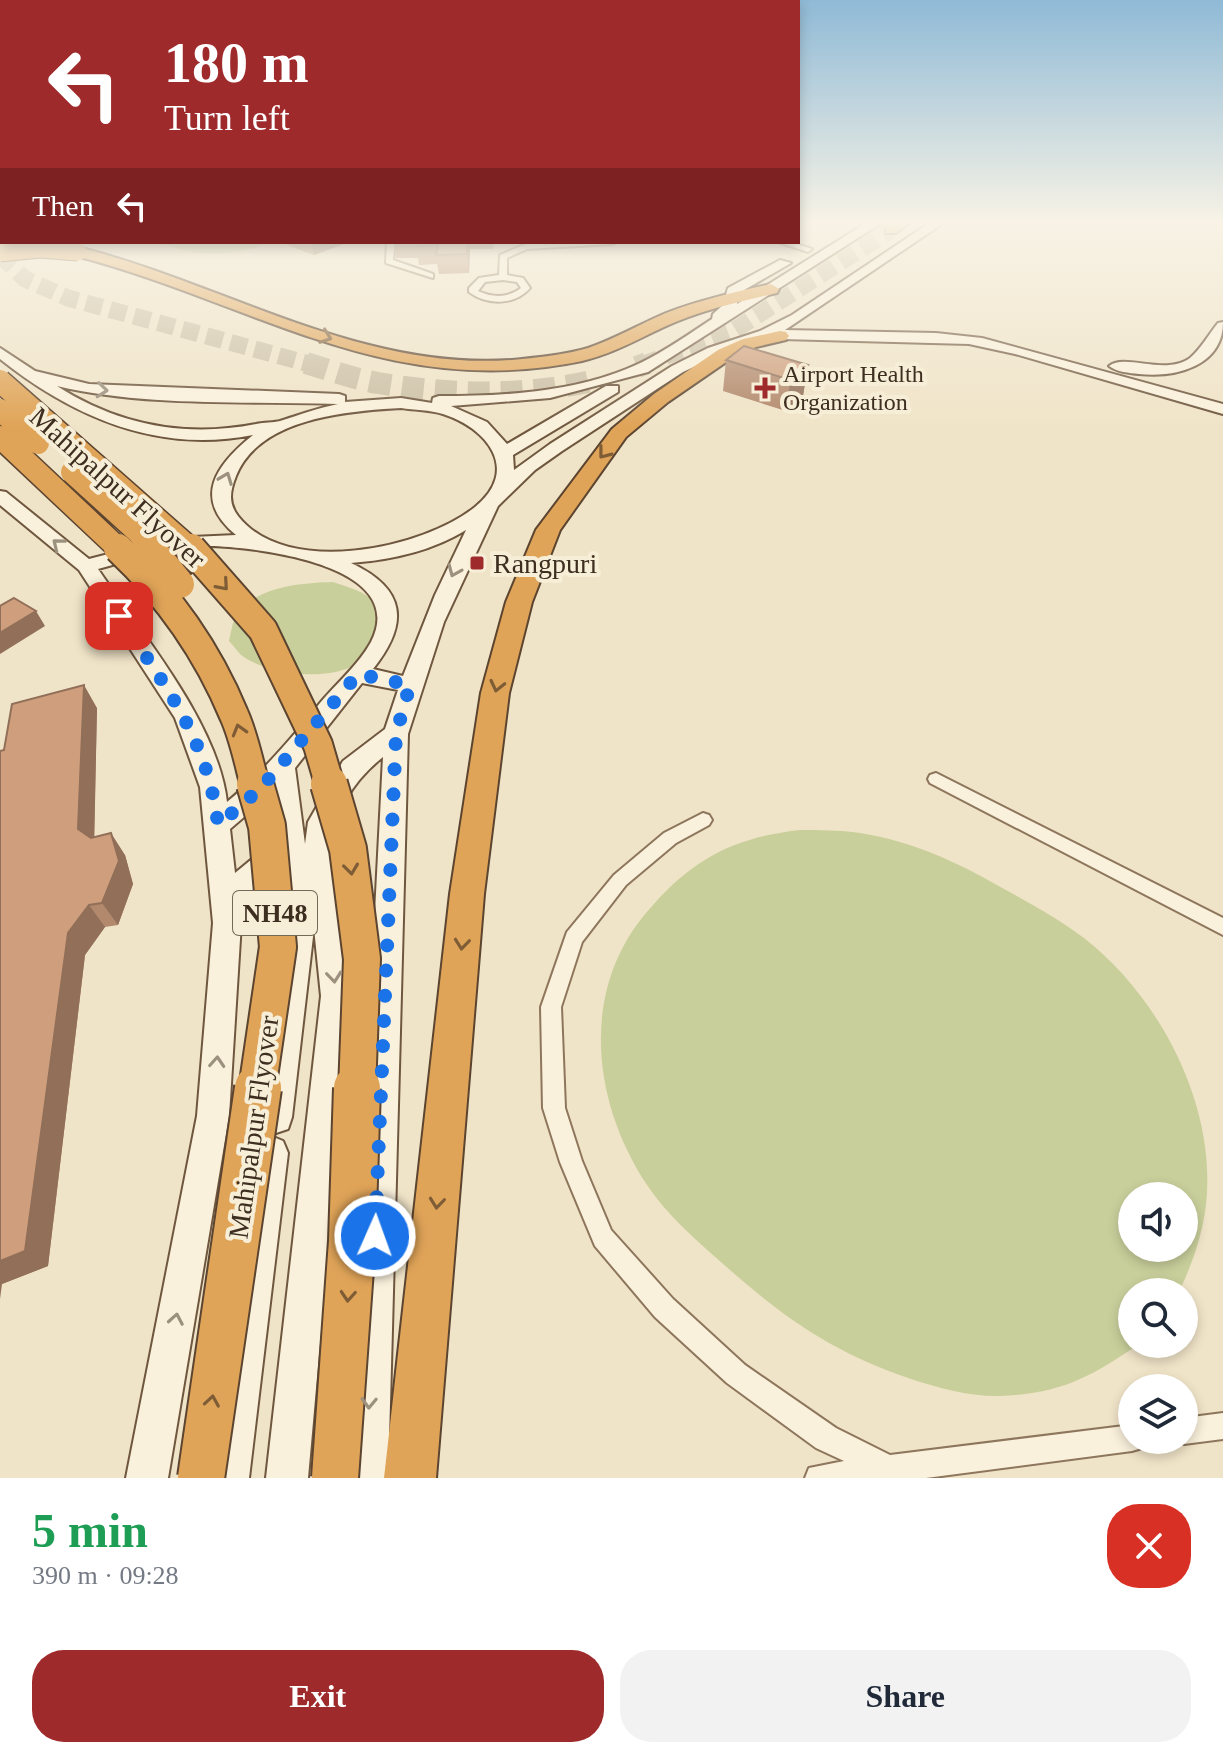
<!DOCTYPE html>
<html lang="en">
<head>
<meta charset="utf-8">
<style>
	body { margin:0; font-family:Georgia,serif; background:#f2f2f3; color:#1f2937; height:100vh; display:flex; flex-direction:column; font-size:30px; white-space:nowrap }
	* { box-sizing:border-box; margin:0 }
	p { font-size:26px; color:#747a83 }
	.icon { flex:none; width:44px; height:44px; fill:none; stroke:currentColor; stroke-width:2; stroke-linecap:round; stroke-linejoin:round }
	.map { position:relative; height:1478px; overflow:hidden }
	.side { display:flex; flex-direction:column; background:#fff; flex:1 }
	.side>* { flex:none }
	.banner { position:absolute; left:0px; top:0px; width:800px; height:244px; box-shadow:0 4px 12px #0003; background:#9e2a2b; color:#fff; overflow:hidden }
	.controls { position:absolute; left:1118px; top:1182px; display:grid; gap:16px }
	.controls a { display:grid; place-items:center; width:80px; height:80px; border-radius:50%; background:#fff; box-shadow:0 4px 12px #0003; font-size:40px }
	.pin { position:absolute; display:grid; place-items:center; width:68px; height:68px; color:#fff; margin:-34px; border-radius:16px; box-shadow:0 4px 12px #0006 }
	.me { position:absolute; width:88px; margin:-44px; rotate:2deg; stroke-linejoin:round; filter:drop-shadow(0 0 6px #0008) }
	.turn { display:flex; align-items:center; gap:28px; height:168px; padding:0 32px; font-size:36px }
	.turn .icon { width:104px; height:104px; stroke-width:2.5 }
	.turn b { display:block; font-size:56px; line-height:68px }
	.then { display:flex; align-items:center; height:76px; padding:0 32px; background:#0003; gap:16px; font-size:30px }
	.round { display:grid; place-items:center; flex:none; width:84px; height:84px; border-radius:32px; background:#f2f2f3 }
	.head { display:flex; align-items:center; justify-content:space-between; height:136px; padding:0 32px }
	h1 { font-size:48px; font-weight:700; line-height:60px; color:#1e9e55 }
	.action { display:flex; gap:16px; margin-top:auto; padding:16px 32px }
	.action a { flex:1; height:92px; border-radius:32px; background:#9e2a2b; color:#fff; font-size:32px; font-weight:700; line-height:92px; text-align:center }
	.action a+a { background:#f2f2f3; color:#1f2937 }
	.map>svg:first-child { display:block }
	.green { fill:#c9cf9b; fill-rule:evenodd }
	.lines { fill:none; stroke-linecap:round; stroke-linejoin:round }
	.highway-tunnel-far1 { stroke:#ccc0a6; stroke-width:17; stroke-dasharray:17 8; stroke-linecap:butt }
	.highway-tunnel { stroke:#ccc0a6; stroke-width:22; stroke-dasharray:22 11; stroke-linecap:butt }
	.street-casing { stroke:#8d765c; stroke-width:4 }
	.secondary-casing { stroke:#6f573f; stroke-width:4 }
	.highway-casing { stroke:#5b4430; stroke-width:4 }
	.street { fill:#faf1dc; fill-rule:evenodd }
	.secondary { fill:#faf1dc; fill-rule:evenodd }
	.highway { fill:#e0a458; fill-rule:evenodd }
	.highway-bridge-far4-casing { stroke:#5b4430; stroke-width:19; stroke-linecap:butt }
	.highway-bridge-far3-casing { stroke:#5b4430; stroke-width:25; stroke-linecap:butt }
	.highway-bridge-far2-casing { stroke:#5b4430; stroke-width:32; stroke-linecap:butt }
	.highway-bridge-far1-casing { stroke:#5b4430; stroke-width:40; stroke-linecap:butt }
	.highway-bridge-casing { stroke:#5b4430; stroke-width:50; stroke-linecap:butt }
	.highway-bridge-far4 { stroke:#e0a458; stroke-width:17 }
	.highway-bridge-far3 { stroke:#e0a458; stroke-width:22 }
	.highway-bridge-far2 { stroke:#e0a458; stroke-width:28 }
	.highway-bridge-far1 { stroke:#e0a458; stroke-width:36 }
	.highway-bridge { stroke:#e0a458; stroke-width:46 }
	.wall { fill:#b2896c }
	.shaded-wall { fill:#916f58 }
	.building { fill:#cf9f7d; stroke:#916f58; stroke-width:2 }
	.oneway { stroke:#7e5d36 }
	.oneway2 { stroke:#9c907e }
	.route { stroke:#1a73e8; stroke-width:14; stroke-dasharray:0 25.2 }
	.poi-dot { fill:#9e2a2b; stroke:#f7eed8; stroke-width:3 }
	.labels { text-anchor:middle; stroke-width:8; stroke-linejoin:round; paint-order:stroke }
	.far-poi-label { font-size:24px; fill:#3d2e20; stroke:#f7eed8; text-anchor:start }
	.shield { fill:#f7eed8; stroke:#756857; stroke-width:2 }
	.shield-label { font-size:26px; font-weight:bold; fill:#3d2e20 }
	.street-label { font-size:28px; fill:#3d2e20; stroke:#f7eed8 }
	.poi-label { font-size:28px; fill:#3d2e20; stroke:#f7eed8; text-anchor:start }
</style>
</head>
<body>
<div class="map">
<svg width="1223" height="1478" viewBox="0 0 1223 1478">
	<rect width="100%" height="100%" fill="#f0e4c8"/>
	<path class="green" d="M157,242H271C229,258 198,257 157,242Z
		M333,582C360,591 389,598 377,633C375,638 374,645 371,650C350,686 269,677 241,655C237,651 233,645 229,641C231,633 232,623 236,616C255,586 302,583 333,582Z
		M799,830C819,830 840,830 860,833C913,841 961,864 1006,890C1033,905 1060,920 1084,938C1161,998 1217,1107 1206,1205C1202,1237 1192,1264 1179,1292H1132V1344H1139C1091,1377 1060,1394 1000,1396C971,1397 939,1388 911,1379C832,1352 784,1318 722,1263C695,1239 667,1215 647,1185C590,1099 579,984 653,905C696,857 735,838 799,830ZM1184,1196V1248H1132V1196Z"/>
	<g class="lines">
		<path class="highway-tunnel-far1" d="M0,255L25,279L68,298L313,365
			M642,365L733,331L891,230"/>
		<path class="highway-tunnel" d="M306,363C329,370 354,379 378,383C447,395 527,397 595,380
			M637,367L647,363"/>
		<g class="street-casing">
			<path id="street" d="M387,242H395L393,260L433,274V278L386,263Z
				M570,242H617L613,244L527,249L507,258V275L523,278L530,288C515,305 488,306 469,292V288L479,278L499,275L500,255L526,244ZM503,280L517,282L521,288C508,298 493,298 478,291L485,282Z
				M778,242H791L812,249L808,252Z
				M936,773L1223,918V935L930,783L928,779L930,775Z
				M703,813L709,815L712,820L709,825L676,843L626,885L582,942L561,1007L565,1108L582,1161L611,1230L673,1299L745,1365L836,1428L890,1455L1132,1425V1440H1145L1142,1448L1132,1451L926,1478H805L809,1468L844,1461L816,1448L727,1383L655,1317L595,1246L560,1162L543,1108L541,1007L567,932L614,875L664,833Z
				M1223,1413V1439L1184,1444L1175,1440H1184V1418Z"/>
		</g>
		<g class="secondary-casing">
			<path id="secondary" d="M871,220H886L648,372L550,398L451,406L487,422L507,444L606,386H618V392L513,455L514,470L550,444L672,366L708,348L760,331L792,315L934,220H948L785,330L936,333L982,338L1223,404V414L1015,354L969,344L782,339L736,347L683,372L562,451L535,470L498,506L444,622L408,734L388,1478H346L383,757C354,780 335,810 331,847L351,996L308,1478H266L321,996L314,928L292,1117L288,1129L276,1133L264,1129L260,1117C272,1034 291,950 281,866L239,903L241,923L229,1116L168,1478H126L197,1116L213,923L200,787L175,718L79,570L0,505V491L6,492L89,559L170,538L236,535C191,498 217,464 253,435C157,454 73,417 0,359V348L35,371L89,384L339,394L345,396V402L401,398L432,403L433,398L439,396C508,396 587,392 650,358C671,347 692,332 712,319L713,314L723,305L728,288L780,260L791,263L739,293L737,304ZM57,386C145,407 247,401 338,404C318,408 299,415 280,421C273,423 264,422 256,424C185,438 118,425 57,386ZM401,408C414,410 430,410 443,414C487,428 521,470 475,507C423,549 286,578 238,516C228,503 230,491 236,476C259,418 347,411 401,408ZM466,530L435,595L403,676L373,669C409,624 407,589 351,563C391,560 432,551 466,530ZM210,546C254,547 411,564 371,642C359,664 336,684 320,703C291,739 262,773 227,802C218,723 142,634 98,569L170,549ZM362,683L398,690L385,729L343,761L308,822L305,844L295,768ZM273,792L279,842L269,845L235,873L230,829Z
				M1223,322C1223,366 1176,378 1139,374C1129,373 1117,372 1109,366C1125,353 1165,376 1190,358C1201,349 1209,334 1218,323Z
				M271,1136L283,1141L288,1153L249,1478H207L254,1153L259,1141Z"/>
		</g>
		<g class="highway-casing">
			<path id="highway" d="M896,220H913L896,233H886V227Z
				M78,247C225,284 366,375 522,359C543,357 568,354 588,348C615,339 640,324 666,313C700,300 735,292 771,284L779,289L777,293C743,301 710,308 678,321C646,334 617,353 582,361C384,402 253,301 72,255V249Z
				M780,331L786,332L789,336L786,340L756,347L732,358L668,402L626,437L560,530L532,602L509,693L484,894L436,1478H384L450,894L481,693L506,602L536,530L612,429L654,394L718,350L743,339Z"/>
		</g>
		<use href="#street" class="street"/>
		<use href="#secondary" class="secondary"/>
		<use href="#highway" class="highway"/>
		<g class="highway-bridge-far4-casing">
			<path id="highway-bridge-far4" d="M0,253L40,249L78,252"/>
		</g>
		<g class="highway-bridge-far3-casing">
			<path id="highway-bridge-far3" d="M0,381L192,550
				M0,410L38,443
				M0,437L120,550
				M72,472L138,532L152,550"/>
		</g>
		<g class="highway-bridge-far2-casing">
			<path id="highway-bridge-far2" d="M118,548C169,596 207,650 234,715C244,737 249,763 255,786
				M151,548L180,584
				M191,548L263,630L318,745L330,786"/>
		</g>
		<g class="highway-bridge-far1-casing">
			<path id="highway-bridge-far1" d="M255,784L267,826L278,947L257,1090
				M329,784L348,849L362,959L357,1090"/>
		</g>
		<g class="highway-bridge-casing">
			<path id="highway-bridge" d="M201,1478L258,1088
				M335,1478L352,1241L357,1088"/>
		</g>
		<use href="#highway-bridge-far4" class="highway-bridge-far4"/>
		<use href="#highway-bridge-far3" class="highway-bridge-far3"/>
		<use href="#highway-bridge-far2" class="highway-bridge-far2"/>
		<use href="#highway-bridge-far1" class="highway-bridge-far1"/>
		<use href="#highway-bridge" class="highway-bridge"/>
	</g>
	<path class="wall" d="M286,242H349L314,255L287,245Z
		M394,242H494L493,249H470L469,273L439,274L437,264L419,265L418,258H396Z
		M726,360L808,365L803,396L786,411L723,391Z
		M97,708L94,837L125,855L133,884L118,925L105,927L85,955L48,1266L2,1284L4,750Z"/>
	<path class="shaded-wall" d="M311,242H349L314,255Z
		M468,242H469L470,249L469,273L467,254Z
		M808,365L803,396L786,411L790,380Z
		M36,611L45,626L0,654V633Z
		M84,685L97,708L94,852L78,829Z
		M111,833L125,855L133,884L118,925L102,903Z
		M89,905L105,927L85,955L48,1266L2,1284L0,1299V1261L68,933Z"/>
	<path class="building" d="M416,242H468L467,254L436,255L438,245L416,246Z
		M744,346L808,365L790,380L726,360Z
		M14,598L36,611L0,633V606Z
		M84,685L78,829L91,838L111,833L119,861L102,903L89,905L68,933L25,1251L0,1261V751L4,750L12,704Z"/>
	<defs><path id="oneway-chevron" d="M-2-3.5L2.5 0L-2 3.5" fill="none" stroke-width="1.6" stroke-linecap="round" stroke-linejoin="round" transform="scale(2)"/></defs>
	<g class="oneway">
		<use href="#oneway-chevron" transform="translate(326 337) rotate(20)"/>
		<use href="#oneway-chevron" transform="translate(604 453) rotate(128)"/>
		<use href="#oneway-chevron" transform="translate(223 585) rotate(49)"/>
		<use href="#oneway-chevron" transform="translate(497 686) rotate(103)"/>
		<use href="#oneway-chevron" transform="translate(239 730) rotate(-106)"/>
		<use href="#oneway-chevron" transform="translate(351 869) rotate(83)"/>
		<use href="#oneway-chevron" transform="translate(462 944) rotate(96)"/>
		<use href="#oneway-chevron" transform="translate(437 1203) rotate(96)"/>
		<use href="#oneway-chevron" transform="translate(348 1296) rotate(94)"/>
		<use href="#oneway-chevron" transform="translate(212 1401) rotate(-81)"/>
	</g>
	<g class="oneway2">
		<use href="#oneway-chevron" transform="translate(102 390) rotate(6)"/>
		<use href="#oneway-chevron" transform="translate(226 478) rotate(-69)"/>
		<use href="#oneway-chevron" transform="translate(58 544) rotate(-141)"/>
		<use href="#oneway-chevron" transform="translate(454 571) rotate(113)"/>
		<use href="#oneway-chevron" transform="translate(334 977) rotate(84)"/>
		<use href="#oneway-chevron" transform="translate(217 1062) rotate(-86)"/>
		<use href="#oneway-chevron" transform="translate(176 1319) rotate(-80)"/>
		<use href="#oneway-chevron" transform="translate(369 1403) rotate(92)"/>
	</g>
	<linearGradient id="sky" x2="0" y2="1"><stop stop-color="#8fbad6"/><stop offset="0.52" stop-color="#f8f3e6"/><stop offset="1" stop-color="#f8f3e6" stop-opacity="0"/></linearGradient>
	<rect width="1223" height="427" fill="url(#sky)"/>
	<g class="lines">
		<path class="route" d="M119,616C165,686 208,739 218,825L261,788L358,674L410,685L396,734L375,1236"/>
	</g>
	<g class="poi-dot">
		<path d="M761 376h8v8h8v8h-8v8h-8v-8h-8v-8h8z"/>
		<rect x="469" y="555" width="16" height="16" rx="4"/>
	</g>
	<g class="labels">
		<g class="far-poi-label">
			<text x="783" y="382">Airport Health<tspan x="783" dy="28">Organization</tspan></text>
		</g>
		<rect class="shield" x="233" y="891" width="84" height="44" rx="6"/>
		<g class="shield-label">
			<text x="275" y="922">NH48</text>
		</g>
		<g class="street-label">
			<text transform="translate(118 487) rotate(42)" y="10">Mahipalpur Flyover</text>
			<text transform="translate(253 1127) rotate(-82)" y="10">Mahipalpur Flyover</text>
		</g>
		<g class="poi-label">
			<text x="493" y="573">Rangpuri</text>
		</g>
	</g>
</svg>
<div class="controls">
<a><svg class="icon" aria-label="sound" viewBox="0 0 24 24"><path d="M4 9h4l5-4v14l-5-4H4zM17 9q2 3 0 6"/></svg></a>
<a><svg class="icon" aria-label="search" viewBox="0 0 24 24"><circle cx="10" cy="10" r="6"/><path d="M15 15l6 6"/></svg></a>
<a><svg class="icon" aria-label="layers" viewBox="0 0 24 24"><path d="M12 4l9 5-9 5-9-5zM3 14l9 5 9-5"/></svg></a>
</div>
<div class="pin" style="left:119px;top:616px;background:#d93025"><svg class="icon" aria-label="arrive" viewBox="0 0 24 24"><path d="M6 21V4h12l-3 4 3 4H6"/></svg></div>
<svg class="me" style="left:375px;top:1236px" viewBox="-20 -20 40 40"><circle r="17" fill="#1a73e8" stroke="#fff" stroke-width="3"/><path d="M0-11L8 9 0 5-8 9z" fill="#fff"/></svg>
<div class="banner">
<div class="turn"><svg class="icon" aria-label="left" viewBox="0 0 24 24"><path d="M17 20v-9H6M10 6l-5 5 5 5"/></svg><div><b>180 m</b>Turn left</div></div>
<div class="then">Then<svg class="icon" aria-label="left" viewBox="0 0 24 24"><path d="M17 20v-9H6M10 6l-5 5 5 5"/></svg></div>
</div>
</div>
<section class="side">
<div class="head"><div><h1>5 min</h1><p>390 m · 09:28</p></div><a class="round" style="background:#d93025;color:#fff"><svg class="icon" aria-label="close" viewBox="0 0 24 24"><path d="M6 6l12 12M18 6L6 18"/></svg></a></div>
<div class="action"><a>Exit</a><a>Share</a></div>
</section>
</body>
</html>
